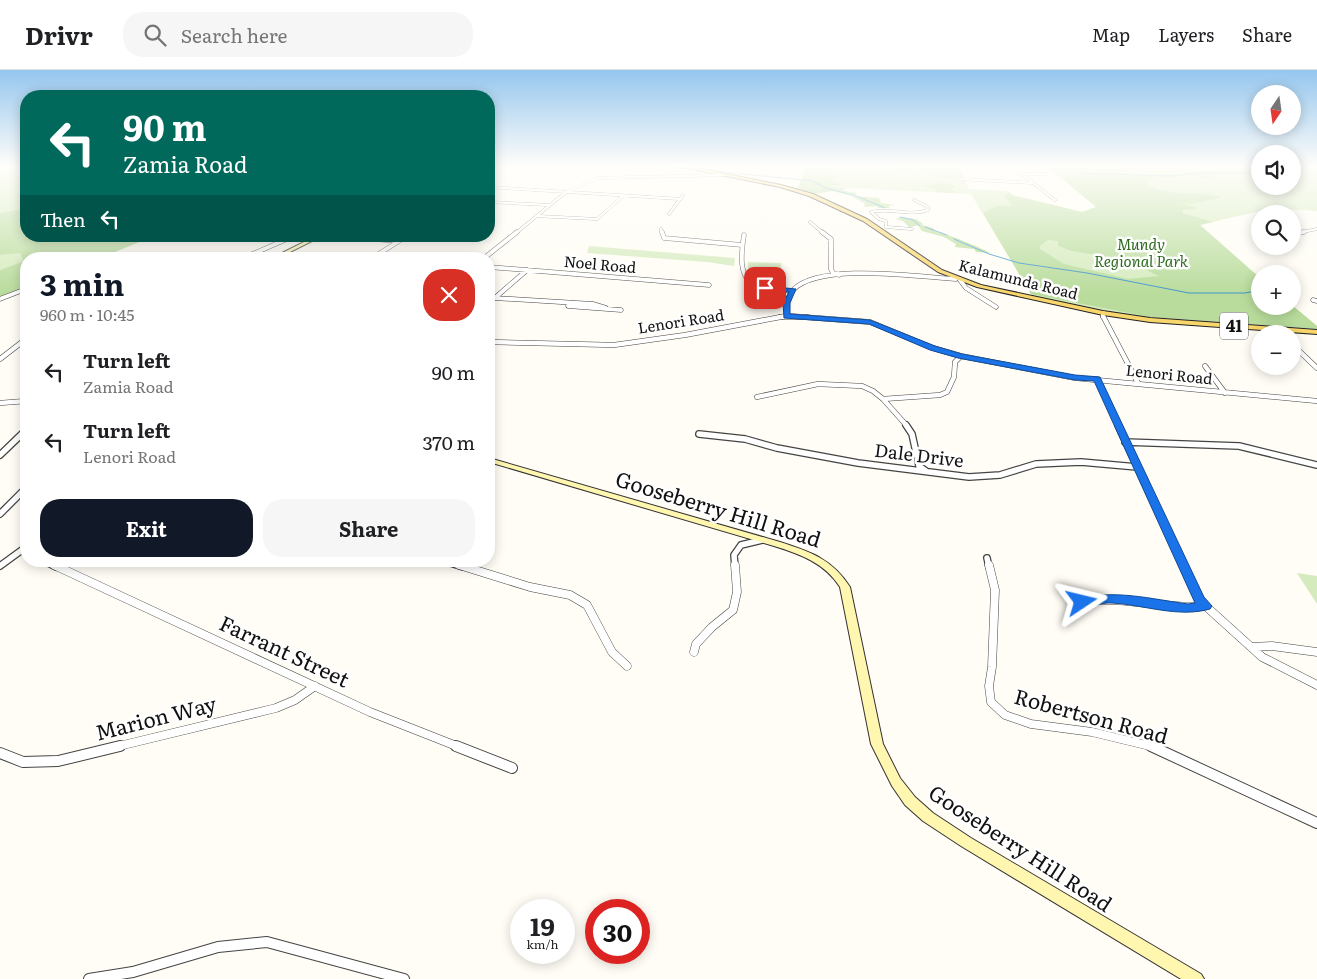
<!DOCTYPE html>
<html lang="en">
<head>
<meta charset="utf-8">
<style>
	body { margin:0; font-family:Literata,serif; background:#f6f6f6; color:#202124; height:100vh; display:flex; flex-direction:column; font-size:19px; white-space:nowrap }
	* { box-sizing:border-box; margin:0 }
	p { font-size:16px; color:#757577 }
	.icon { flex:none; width:28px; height:28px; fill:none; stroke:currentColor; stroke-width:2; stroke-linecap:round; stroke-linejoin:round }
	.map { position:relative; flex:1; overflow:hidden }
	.side { position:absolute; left:20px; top:182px; width:475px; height:315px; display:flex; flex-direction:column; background:#fff; border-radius:20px; box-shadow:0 2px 12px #0003 }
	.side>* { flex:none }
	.banner { position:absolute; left:20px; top:20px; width:475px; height:152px; border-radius:20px; box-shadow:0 2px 12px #0003; background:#00695c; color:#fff; overflow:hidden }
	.needle { width:32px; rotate:193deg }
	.fabs { position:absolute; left:1251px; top:15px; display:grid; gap:10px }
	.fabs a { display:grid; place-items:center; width:50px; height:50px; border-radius:50%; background:#fff; box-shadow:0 2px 12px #0003; font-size:25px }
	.speed { position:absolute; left:510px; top:829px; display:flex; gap:10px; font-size:25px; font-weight:700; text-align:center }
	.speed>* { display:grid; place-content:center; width:65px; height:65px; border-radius:50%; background:#fff; box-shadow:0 2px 12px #0003; line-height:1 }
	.speed small { font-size:12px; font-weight:400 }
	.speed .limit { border:8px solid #d22; background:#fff; color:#111 }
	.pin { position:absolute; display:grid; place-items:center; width:42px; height:42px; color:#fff; margin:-21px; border-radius:10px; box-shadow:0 2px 8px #0006 }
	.me { position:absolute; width:55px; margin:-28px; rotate:80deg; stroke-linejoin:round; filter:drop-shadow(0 0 4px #0008) }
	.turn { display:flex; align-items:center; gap:18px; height:105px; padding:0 20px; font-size:22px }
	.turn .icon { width:65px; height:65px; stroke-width:2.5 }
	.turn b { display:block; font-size:35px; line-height:42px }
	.then { display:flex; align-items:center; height:48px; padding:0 20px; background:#0003; gap:10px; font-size:19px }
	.round { display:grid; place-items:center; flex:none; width:52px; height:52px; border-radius:20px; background:#f6f6f6 }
	.headline { display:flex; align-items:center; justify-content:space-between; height:85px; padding:0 20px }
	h1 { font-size:30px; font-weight:700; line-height:38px; color:#111827 }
	.button { display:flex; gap:10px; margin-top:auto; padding:10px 20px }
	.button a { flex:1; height:58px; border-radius:20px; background:#111827; color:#fff; font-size:20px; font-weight:700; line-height:58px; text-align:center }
	.button a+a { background:#f6f6f6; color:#202124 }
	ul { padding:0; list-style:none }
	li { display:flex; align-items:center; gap:15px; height:70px; padding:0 20px }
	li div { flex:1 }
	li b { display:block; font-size:19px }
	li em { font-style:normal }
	header { display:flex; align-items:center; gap:30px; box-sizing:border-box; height:70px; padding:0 25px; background:#fff; border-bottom:1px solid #e0e0e0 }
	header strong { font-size:24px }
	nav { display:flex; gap:28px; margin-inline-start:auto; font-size:18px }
	.search { width:350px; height:45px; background:#f6f6f6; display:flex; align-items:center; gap:12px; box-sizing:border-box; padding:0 18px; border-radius:20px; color:#757577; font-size:19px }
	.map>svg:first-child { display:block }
	.green { fill:#d5ebbd }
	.forest { fill:#b9dc9c; fill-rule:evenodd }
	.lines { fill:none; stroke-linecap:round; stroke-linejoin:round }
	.stream { stroke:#3f96cf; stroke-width:1 }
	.street-far5-casing { stroke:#444; stroke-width:3 }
	.street-far4-casing { stroke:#444; stroke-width:5 }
	.street-far3-casing { stroke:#444; stroke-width:5.5 }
	.street-far2-casing { stroke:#444; stroke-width:8 }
	.street-far1-casing { stroke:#444; stroke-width:9 }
	.street-casing { stroke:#444; stroke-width:12 }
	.secondary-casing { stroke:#333; stroke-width:2 }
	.primary-casing { stroke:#222; stroke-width:2 }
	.street-far5 { stroke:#fff; stroke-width:2.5 }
	.street-far4 { stroke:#fff; stroke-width:4 }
	.street-far3 { stroke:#fff; stroke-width:4.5 }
	.street-far2 { stroke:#fff; stroke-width:5.5 }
	.street-far1 { stroke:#fff; stroke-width:8 }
	.street { stroke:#fff; stroke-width:10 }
	.secondary { fill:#fff6b0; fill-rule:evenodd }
	.primary { fill:#f9d66b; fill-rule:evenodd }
	.route { fill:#1a73e8; stroke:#114b97 }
	.labels { text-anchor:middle; stroke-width:5; stroke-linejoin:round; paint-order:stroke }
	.far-park-label { font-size:15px; font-style:italic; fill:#2f6b1f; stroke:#fff }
	.far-street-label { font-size:15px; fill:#111; stroke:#fff }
	.shield { fill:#fff; stroke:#585858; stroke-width:1 }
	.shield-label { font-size:16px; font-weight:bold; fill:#111 }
	.street-label { font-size:18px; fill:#111; stroke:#fff }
	.near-street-label { font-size:21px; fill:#111; stroke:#fff }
</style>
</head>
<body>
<header>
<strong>Drivr</strong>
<div class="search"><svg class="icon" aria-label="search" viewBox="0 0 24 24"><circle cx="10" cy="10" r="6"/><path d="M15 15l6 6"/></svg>Search here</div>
<nav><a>Map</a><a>Layers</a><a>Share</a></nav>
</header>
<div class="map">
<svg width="1317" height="909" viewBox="0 0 1317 909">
	<rect width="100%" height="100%" fill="#fffdf5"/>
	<path class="green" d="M22,96H26V138L0,143V105Z
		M806,96H959L969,119L1009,121L1012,125L1082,142L1097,137L1047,96H1260V116H1292L1293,96H1317V141L1272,138L1200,155L1260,208V236H1293L1317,256V259L1150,247V250L1037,229L1031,224L971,124L851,118L814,124L798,118Z
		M589,176L735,188L734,196L707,192L587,183Z
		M20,182L25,191L0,200V185Z
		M748,192L781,193L783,218L760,214L748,198Z
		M1297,503L1317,506V534Z"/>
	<path class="forest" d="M806,96H825L834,106L832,111L843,115H829L830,117L846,119L841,120L857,123L854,126L879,128L881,133L894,135L888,136L890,138H878L877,136L865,137L864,135L866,134L849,125L832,121L814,124L798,118Z
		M881,96H959L965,110L929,106L919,99L899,101Z
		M1047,96H1115L1137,104L1156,105L1175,104L1178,102C1195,102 1208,100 1224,102L1209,109L1187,105L1176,107H1159L1146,113C1159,127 1200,122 1219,126L1220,128L1190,134L1179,133L1195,137V139L1182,140L1183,143L1213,152L1200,155L1260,208V236H1293L1317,256V259L1150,247L1031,224L983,143L997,136H1012L1005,127L1007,123H1010L1012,125L1082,142L1096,137ZM1048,170L1058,171V176L1072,181L1125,190L1159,206L1128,209L1064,194L1040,179V176Z
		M949,113L956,117L950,119L954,122L953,123L934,122L936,120L922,115Z
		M26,138V166H154L98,189H26V217L0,227V200L24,191L20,183L0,185V143Z
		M902,147L916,149L923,154L922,155L933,158L936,162C944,162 986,180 990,183L976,182L974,179L955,177L956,174L944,167L922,161L919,157L921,155L909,157L903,151L896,149Z"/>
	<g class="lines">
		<path class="stream" d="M662,96L693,100
			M713,101L812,111L826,118L852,125
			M1075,103L1173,106L1195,103H1256
			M1292,103H1294
			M854,125L885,138
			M900,147L913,150L920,156
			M925,157L947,165
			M954,169L989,184L1019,193L1087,203L1189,223H1245L1260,220"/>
		<g class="street-far5-casing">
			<path id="street-far5" d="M964,96L1015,99
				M1015,96V99L1055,130
				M0,100L16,96
				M1022,104H1046
				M961,109L1033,113
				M489,117L681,129
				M489,132L549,135
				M669,144L683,125
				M536,146L597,149L623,126
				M810,152L823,163
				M661,159L662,163
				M912,159L886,157V151L879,149L871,142C890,137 909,147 928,140V137L914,130
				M516,163L566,122L597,108L724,105
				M1298,163L1317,159"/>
		</g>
		<g class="street-far4-casing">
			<path id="street-far4" d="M662,162L664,168L742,175
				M822,162L831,169V199L833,203L839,205
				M1292,164L1304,162
				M744,165C736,215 749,218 793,221
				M335,166L399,171L377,185L379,188L387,189
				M399,171L407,166
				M241,189L294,166
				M483,189L517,162
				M489,197L709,215
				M960,210L966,218L996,237
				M494,228L593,234L606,238
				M0,229L26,219
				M1313,230L1317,231
				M489,233L527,200
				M568,236L621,240
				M1103,243V247
				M787,246C787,237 787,227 793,220C820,192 919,207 956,209
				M779,247H808"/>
		</g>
		<g class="street-far3-casing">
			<path id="street-far3" d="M790,246L870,252L933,278L961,286L1075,308L1317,331
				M1103,246L1138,313
				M489,272L614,275L685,265L786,246
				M1297,279L1317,298
				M0,289L26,269
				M1205,296L1225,323
				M1097,309L1119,356
				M757,327L818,314L862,316L873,321L883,329L907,356
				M883,329L940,325L947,322L954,307L955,292L961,286
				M0,333L26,331"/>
		</g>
		<g class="street-far2-casing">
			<path id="street-far2" d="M906,355L912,364L919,396L926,401
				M1118,355L1184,497
				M699,364L745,369L777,378L858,393L969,407L1000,405L1036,394L1081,392L1137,397
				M1125,372L1239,376L1317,395
				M0,385L26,360
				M0,444L26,418
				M987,488L989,497
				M44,491L56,497
				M444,491L463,497
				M0,496L26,477
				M735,497L734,485L741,475L762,470"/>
		</g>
		<g class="street-far1-casing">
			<path id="street-far1" d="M54,495L370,642L459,677
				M459,495L530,517L570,525L587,535L612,582L627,596
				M989,495L995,520L992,597L989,616L991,632L1005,645L1031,654L1092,662L1154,677
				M1183,495L1199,530L1262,587L1317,615
				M1082,532C1124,525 1163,540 1205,536
				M1251,577L1272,576L1317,582
				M694,582L696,574L712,557L733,540L737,522L735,495
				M115,677L276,638L295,630L315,616"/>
		</g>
		<g class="street-casing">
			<path id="street" d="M456,676L512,698
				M1151,676L1317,753
				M0,683L23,692L58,691L120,676
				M89,909L133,902L218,877L267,872L404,909"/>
		</g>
		<g class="secondary-casing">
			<path id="secondary" d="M316,166H322L276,189H270Z
				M489,388L780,472C811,482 832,489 850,517L883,674L900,708L915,727L933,743L971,768L1201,904L1204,909H1181L961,776L923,751L905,735L892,716L871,674L840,517C825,493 800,484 774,476L489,392Z"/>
		</g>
		<g class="primary-casing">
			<path id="primary" d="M676,96H686L781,115L813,124L867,149L942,200L981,215L1103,241L1150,248L1317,260V264L1150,252L1103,245L977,217L938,202L863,151L809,126L780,117Z"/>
		</g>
		<use href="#street-far5" class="street-far5"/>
		<use href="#street-far4" class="street-far4"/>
		<use href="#street-far3" class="street-far3"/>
		<use href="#street-far2" class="street-far2"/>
		<use href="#street-far1" class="street-far1"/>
		<use href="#street" class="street"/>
		<use href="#secondary" class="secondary"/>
		<use href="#primary" class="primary"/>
	</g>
	<linearGradient id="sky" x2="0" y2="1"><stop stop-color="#95c6ee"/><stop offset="0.43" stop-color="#fffefa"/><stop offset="1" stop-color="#fffefa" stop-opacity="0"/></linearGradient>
	<rect width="1317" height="224" fill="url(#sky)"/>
	<path class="route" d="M765,216L796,219L790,233V244L870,250L935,276L962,284L1075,305L1100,307L1204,527L1212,536L1210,539C1178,548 1145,535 1112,533C1101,532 1087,538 1078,536L1076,532L1078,529C1114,519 1151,529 1188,534L1195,533L1094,311L1075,310L958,288L930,280L869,254L784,248L783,233L789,222L763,220L762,218Z"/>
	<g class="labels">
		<g class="far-park-label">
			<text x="1141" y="180">Mundy<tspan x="1141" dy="17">Regional Park</tspan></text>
		</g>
		<g class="far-street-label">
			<text transform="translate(600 195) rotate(5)" y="5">Noel Road</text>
			<text transform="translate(1018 210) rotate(14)" y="5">Kalamunda Road</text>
			<text transform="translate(681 252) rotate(-9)" y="5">Lenori Road</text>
			<text transform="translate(1169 305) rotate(6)" y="5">Lenori Road</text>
		</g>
		<rect class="shield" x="1220" y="242.5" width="28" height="27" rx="4"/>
		<g class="shield-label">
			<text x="1234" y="262">41</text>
		</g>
		<g class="street-label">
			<text transform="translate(919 386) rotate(7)" y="6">Dale Drive</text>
		</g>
		<g class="near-street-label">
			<text transform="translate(718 440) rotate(17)" y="7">Gooseberry Hill Road</text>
			<text transform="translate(284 582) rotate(25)" y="7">Farrant Street</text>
			<text transform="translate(1091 647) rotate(15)" y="7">Robertson Road</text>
			<text transform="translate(156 649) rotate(-14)" y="7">Marion Way</text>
			<text transform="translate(1020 779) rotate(33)" y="7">Gooseberry Hill Road</text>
		</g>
	</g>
</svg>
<div class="fabs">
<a><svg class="needle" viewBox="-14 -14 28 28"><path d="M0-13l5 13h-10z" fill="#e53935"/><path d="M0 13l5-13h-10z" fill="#757577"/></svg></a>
<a><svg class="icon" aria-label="sound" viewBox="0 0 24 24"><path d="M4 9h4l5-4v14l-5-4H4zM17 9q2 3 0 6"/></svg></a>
<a><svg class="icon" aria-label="search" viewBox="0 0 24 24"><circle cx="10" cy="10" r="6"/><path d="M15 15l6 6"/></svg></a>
<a>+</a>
<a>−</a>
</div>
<div class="speed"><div>19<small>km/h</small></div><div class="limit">30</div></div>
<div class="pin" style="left:765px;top:218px;background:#d93025"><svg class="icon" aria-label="arrive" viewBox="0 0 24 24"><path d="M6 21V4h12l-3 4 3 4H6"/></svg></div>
<svg class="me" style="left:1082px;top:532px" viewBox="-20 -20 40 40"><path d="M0-17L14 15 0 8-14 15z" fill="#1a73e8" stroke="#fff" stroke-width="4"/></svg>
<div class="banner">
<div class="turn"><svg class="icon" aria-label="left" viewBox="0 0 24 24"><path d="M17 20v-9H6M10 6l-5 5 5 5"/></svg><div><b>90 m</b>Zamia Road</div></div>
<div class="then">Then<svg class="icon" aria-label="left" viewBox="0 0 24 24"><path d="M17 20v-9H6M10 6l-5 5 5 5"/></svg></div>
</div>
<section class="side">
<div class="headline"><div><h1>3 min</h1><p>960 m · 10:45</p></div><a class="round" style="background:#d93025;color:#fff"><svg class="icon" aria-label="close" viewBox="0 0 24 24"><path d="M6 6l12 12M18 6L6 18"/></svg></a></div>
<ul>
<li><svg class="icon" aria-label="left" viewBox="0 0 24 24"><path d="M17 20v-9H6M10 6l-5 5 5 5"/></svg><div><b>Turn left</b><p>Zamia Road</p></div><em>90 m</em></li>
<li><svg class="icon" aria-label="left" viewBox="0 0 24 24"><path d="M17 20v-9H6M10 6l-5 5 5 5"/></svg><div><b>Turn left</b><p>Lenori Road</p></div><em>370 m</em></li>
</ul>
<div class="button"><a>Exit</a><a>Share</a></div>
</section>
</div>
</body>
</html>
